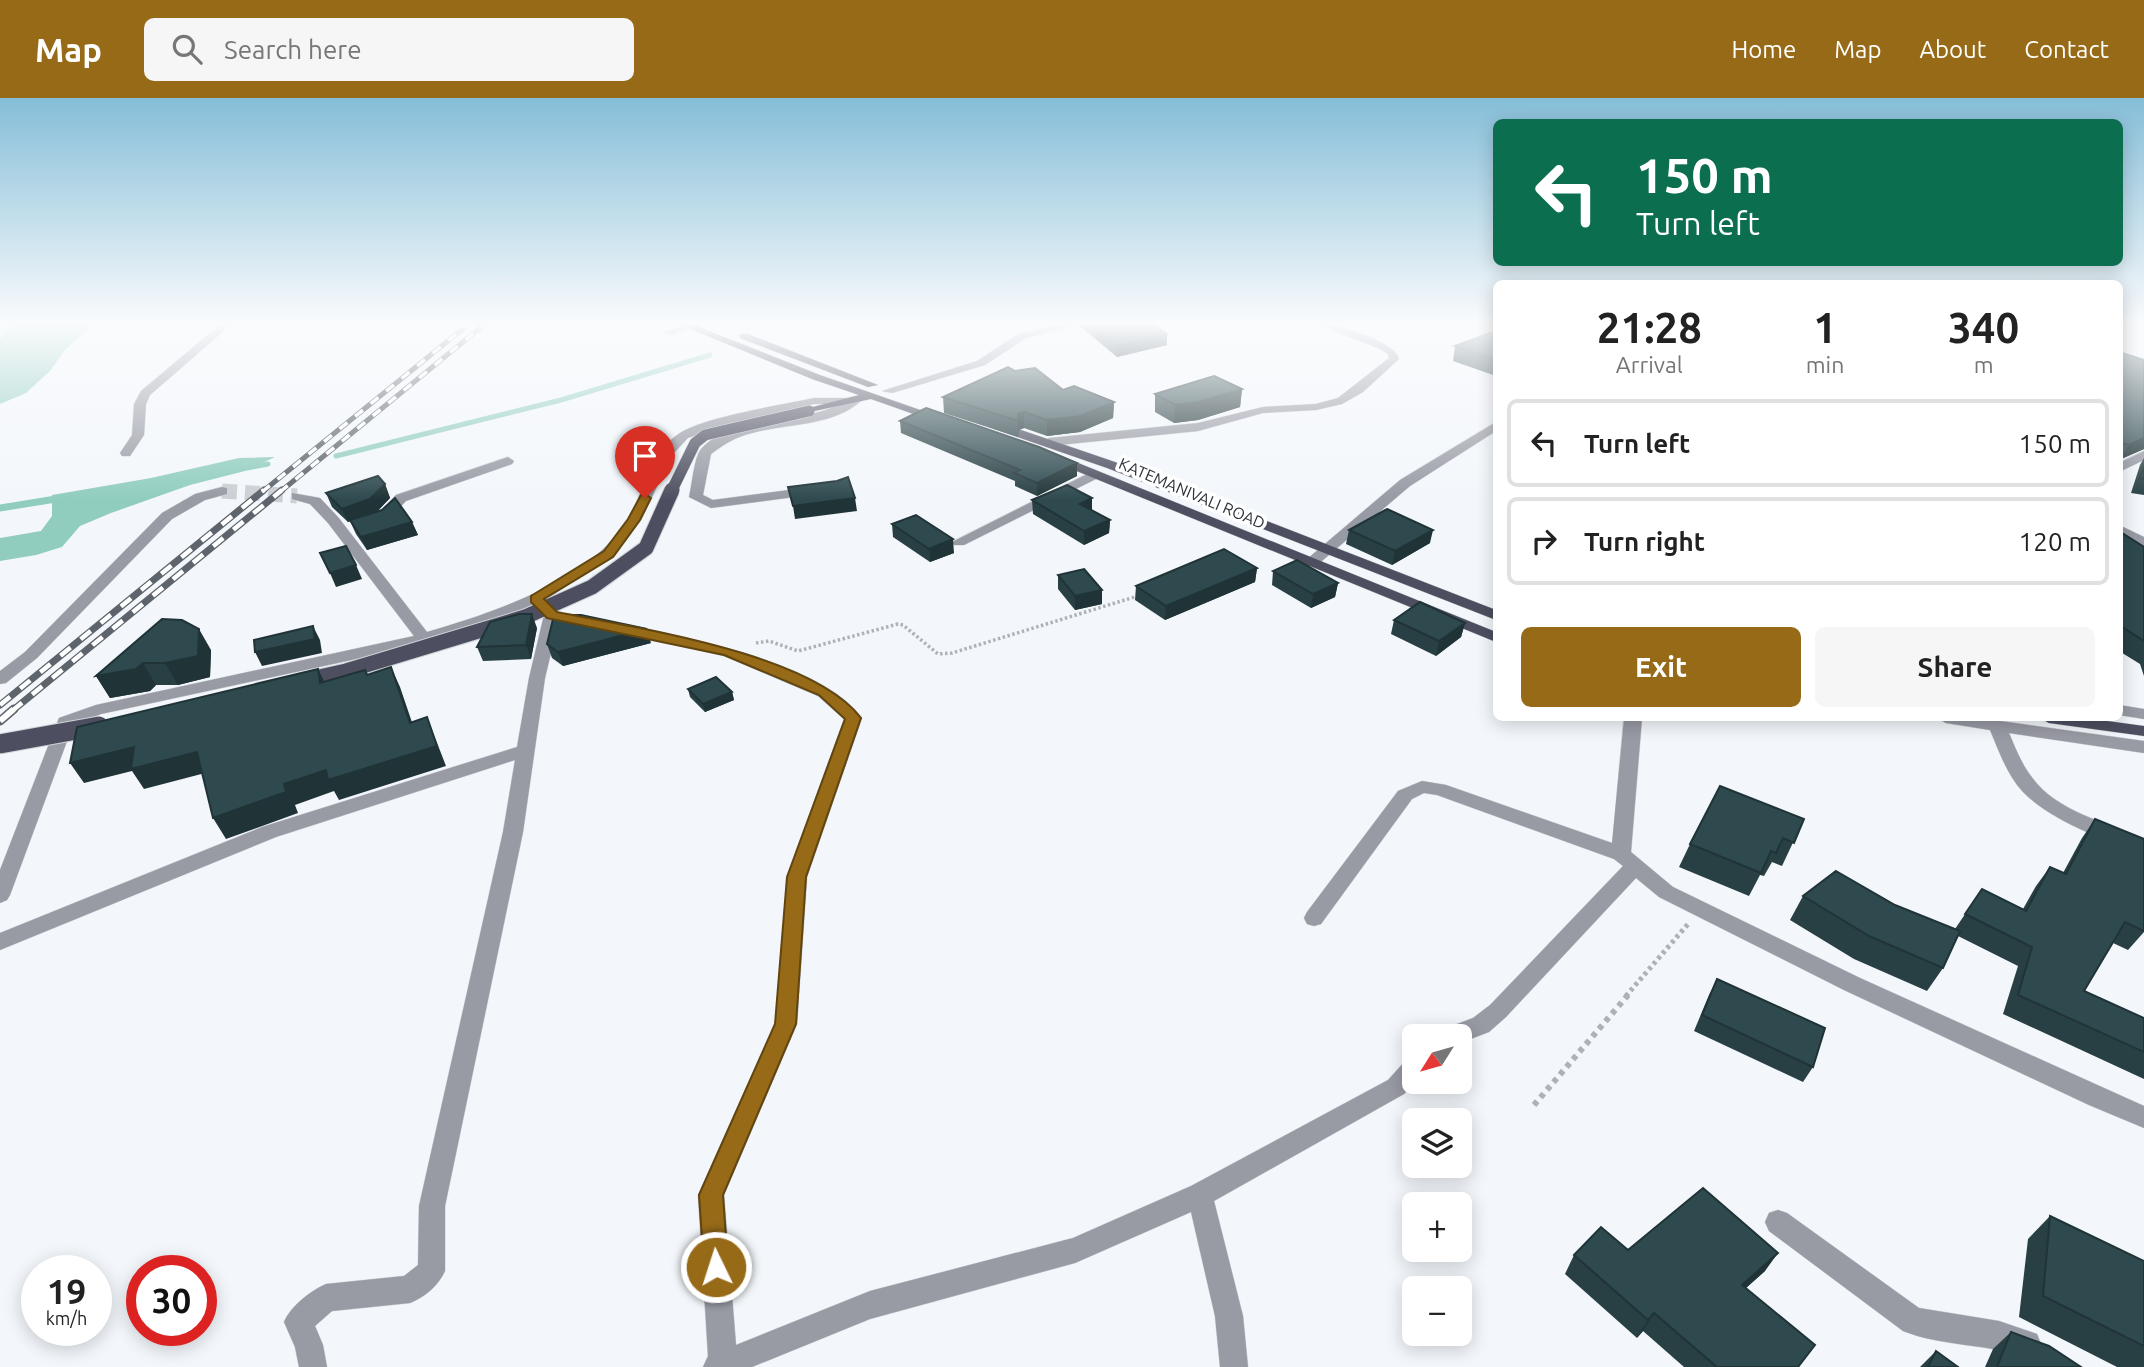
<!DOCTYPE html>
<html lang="en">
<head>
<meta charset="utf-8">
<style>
	body { margin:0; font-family:Ubuntu,sans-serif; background:#f6f6f6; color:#222; height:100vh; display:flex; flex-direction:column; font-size:26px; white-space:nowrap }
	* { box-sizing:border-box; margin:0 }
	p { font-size:23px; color:#767676 }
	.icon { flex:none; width:38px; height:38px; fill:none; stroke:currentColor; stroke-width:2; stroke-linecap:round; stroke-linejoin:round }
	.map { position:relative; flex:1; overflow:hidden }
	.panel { position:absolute; left:1493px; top:182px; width:630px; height:441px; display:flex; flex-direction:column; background:#fff; border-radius:10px; box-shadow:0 4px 18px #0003 }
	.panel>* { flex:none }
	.hud { position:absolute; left:1493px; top:21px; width:630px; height:147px; border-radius:10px; box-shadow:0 4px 18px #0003; background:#0b6e4f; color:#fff; overflow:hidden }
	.needle { width:46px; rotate:233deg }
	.controls { position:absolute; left:1402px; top:926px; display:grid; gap:14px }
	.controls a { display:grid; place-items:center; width:70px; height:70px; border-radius:10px; background:#fff; box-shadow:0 4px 18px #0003; font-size:35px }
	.speed { position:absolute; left:21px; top:1157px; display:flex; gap:14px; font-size:35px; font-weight:700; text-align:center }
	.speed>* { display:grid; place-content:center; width:91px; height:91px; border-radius:50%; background:#fff; box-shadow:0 4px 18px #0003; line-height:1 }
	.speed small { font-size:18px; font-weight:400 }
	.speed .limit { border:10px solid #d22; background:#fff; color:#111 }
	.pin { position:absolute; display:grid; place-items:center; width:60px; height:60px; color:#fff; margin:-72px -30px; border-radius:50% 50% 50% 0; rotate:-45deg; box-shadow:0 0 7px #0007 }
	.pin .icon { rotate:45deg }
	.me { position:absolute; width:77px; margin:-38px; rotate:356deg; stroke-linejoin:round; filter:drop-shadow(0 0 5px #0008) }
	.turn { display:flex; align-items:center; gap:24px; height:147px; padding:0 28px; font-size:32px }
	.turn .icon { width:91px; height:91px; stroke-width:2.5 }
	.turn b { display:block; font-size:49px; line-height:60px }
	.eta { display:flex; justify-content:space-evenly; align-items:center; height:119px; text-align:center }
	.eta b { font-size:42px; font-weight:700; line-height:49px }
	.button { display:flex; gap:14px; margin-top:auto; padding:14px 28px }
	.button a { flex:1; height:80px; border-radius:10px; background:#966a17; color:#fff; font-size:28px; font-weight:700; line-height:80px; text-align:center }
	.button a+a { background:#f6f6f6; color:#222 }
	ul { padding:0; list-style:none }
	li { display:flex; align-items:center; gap:21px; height:88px; margin:0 14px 10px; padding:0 14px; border:4px solid #e0e0e0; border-radius:10px }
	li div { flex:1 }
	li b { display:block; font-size:26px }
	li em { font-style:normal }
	header { display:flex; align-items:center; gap:42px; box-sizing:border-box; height:98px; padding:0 35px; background:#966a17; color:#fff }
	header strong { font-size:33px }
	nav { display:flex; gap:38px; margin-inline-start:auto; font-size:24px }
	.search { width:490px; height:63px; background:#f6f6f6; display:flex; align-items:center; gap:18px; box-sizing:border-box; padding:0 24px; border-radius:10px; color:#767676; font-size:26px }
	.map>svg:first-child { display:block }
	.water { fill:#90cdbf }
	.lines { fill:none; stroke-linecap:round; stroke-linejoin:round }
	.stream-far1 { stroke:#90cdbf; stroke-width:5 }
	.stream { stroke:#90cdbf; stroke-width:7 }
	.minor-tunnel-far1 { stroke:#cbd0d4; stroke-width:11; stroke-dasharray:11 6; stroke-linecap:butt }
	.minor-tunnel { stroke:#cbd0d4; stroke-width:15; stroke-dasharray:15 8; stroke-linecap:butt }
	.minor-casing { stroke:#cfd4d8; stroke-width:1 }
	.major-casing { stroke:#cfd4d8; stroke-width:1 }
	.path-far2 { stroke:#adb2b7; stroke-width:3.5; stroke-dasharray:2.5 2.5; stroke-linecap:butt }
	.path-far1 { stroke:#adb2b7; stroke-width:5; stroke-dasharray:3.5 3.5; stroke-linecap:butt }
	.path { stroke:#adb2b7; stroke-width:6; stroke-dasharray:5 5; stroke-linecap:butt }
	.minor { fill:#989aa4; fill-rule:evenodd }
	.major { fill:#4d4f60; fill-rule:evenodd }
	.rail-far2-casing { stroke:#5d646b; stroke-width:5 }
	.rail-far1-casing { stroke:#5d646b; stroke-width:7 }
	.rail-casing { stroke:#5d646b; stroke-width:9 }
	.rail-far2 { stroke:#fff; stroke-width:3.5; stroke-dasharray:10; stroke-linecap:butt }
	.rail-far1 { stroke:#fff; stroke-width:4.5; stroke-dasharray:13; stroke-linecap:butt }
	.rail { stroke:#fff; stroke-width:6; stroke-dasharray:18; stroke-linecap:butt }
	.major-bridge-far2-casing { stroke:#cfd4d8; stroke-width:12; stroke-linecap:butt }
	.major-bridge-far1-casing { stroke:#cfd4d8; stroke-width:17; stroke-linecap:butt }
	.major-bridge-casing { stroke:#cfd4d8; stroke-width:21; stroke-linecap:butt }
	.major-bridge-far2 { stroke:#4d4f60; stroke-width:11 }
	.major-bridge-far1 { stroke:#4d4f60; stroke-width:15 }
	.major-bridge { stroke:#4d4f60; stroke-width:19 }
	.wall { fill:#284044 }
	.shaded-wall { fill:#203437 }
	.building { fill:#2e4a4f; stroke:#203437; stroke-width:2 }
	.route { fill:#966a17; stroke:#62450f; stroke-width:2 }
	.labels { text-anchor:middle; stroke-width:7; stroke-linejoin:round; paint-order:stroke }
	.far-street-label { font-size:16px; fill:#2b333a; stroke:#fff }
</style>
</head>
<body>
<header>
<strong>Map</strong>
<div class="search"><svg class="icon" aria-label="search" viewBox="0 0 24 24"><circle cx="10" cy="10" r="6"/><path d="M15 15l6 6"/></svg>Search here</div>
<nav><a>Home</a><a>Map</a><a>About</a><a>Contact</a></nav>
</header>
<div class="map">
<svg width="2144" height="1269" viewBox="0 0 2144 1269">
	<rect width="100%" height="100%" fill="#f3f7fb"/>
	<path class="water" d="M11,225H90L91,229L65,252L50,273L26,295L0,306V241Z
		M275,359L245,373L190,387L111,415L80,428L62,449L36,457L0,463V440L41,433L52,418V397L151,380L239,360Z"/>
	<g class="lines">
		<path class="stream-far1" d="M783,228L787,225
			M336,358L561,302L710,257
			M247,370L268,366"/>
		<path class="stream" d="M0,410L62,400"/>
		<path class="minor-tunnel-far1" d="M222,393L234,394"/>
		<path class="minor-tunnel" d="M222,393L297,398"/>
		<g class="minor-casing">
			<path id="minor" d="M222,225H233L150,297L146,306L144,337L130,358H122L120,355L132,337L134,306L141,293Z
				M692,225H707L670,237L665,234Z
				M1066,225H1082L1026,240L985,267L892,295L882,293L977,263L1018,236Z
				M1315,225C1332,224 1396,243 1399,261L1363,294L1342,306L1316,312L1263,315L1198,333L1049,348L1043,344L1049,340L1198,325L1263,309L1316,306L1338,300L1389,260L1388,256L1380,251Z
				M814,300H855L861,303C831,330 781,325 745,337C732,341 722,348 711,356L703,397L713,402L812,389L819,393L817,396L711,410L689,399C692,388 694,359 701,351C728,319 802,326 840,306H814L719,329L688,340L672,357L641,422L614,459L541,504L481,528L398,552L101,616L73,627L10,797L7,802L0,805V772L59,620L96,607L414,538L328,425L310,406L292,401V395L320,400L338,419L427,534C493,515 592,482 628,421C644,394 651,353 680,335C704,319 782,307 814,300Z
				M1496,324V333L1410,388L1316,468H1306L1304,465L1306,462L1400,382Z
				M2144,353V362L2119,374V365Z
				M508,359L514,363L512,366L406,403L389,421L381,424L374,420L396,397Z
				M1095,372L1101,376L1100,379L964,447H954L952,444Z
				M222,389L227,390V396L205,402L172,421L37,560L6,585L0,586V573L25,554L162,415L195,396Z
				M2119,427L2144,439V449L2119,437Z
				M552,512L560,517L545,580L523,734L445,1108V1173C438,1188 425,1199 410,1205L332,1213L315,1228L323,1247L327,1269H299L295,1249L284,1224C291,1208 310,1193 326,1186L404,1178L418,1167L419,1108L503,734L515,662L276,739L0,852V835L262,729L517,649L529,580L544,517Z
				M625,526C689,540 822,565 862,620L807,779L797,926L724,1097L736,1247L870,1193L1073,1140L1191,1088L1388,982L1406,962L1414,959L1416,984L1404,996L1214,1103L1243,1218L1248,1269H1220L1215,1218L1191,1114L1075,1165L870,1221L752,1269H703L708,1258L698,1097L775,926L787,779L844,621L818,598L724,558L619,534L617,531L619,528Z
				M2119,607L2144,611V621L2119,617Z
				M1624,620H1642L1631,754L1673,789L1860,880L2144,1008V1030L2089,1007L1844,892L1659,799L1636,780L1506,919L1489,934L1460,945V938H1441L1444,931L1473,920L1490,907L1623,768L1614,761L1437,697L1424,695L1412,701L1321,826L1314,828L1307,826L1304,820L1307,814L1398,693L1422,683L1446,687L1612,745Z
				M1937,620H1979L2144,643V655L2009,635C2015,649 2021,665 2031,678C2055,713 2107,725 2144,740V755C2107,744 2050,722 2023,694C2007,677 1999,653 1990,632L1946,625Z
				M1778,1112L1787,1115L1919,1210L1999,1223L2037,1236L2041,1246L2037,1256L2027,1260C1987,1245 1943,1249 1903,1233L1769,1133L1765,1124L1769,1115Z"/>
		</g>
		<g class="major-casing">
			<path id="major" d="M676,225H689L820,277L946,321L936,324L871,301L805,315V311L859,297L812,281Z
				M740,236H748L878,287L868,289L740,240Z
				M998,324L1115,364L1496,512V522L1107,370L994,331V325Z
				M1056,356L1496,534V544L1052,363L1050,360Z
				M2040,620H2085L2144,628V638L2049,625Z"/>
		</g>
		<path class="path-far2" d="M756,545L769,543L798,553L898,526L903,527L938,556L952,555L1141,497"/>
		<path class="path-far1" d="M1626,898L1688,826"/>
		<path class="path" d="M1534,1007L1628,897"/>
		<use href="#minor" class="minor"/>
		<use href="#major" class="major"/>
		<g class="rail-far2-casing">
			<path id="rail-far2" d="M262,394L470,225
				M280,394L486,225"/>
		</g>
		<g class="rail-far1-casing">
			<path id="rail-far1" d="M0,607L264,392
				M12,613L282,392"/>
		</g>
		<g class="rail-casing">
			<path id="rail" d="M0,623L14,611"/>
		</g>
		<use href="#rail-far2" class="rail-far2"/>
		<use href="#rail-far1" class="rail-far1"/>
		<use href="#rail" class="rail"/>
		<g class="major-bridge-far2-casing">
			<path id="major-bridge-far2" d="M671,394L695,345L705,337L809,313"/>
		</g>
		<g class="major-bridge-far1-casing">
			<path id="major-bridge-far1" d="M301,583L346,573L525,519L592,489L646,450L672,392"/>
		</g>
		<g class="major-bridge-casing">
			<path id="major-bridge" d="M0,646L99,628"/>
		</g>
		<use href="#major-bridge-far2" class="major-bridge-far2"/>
		<use href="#major-bridge-far1" class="major-bridge-far1"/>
		<use href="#major-bridge" class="major-bridge"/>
	</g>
	<path class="wall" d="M1080,225H1151L1167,236V247L1117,259L1080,228Z
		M1496,233V278L1453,263L1455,248Z
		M2119,254L2144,351L2121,361H2119Z
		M1015,273L1063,292L1114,304L1113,320L1080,334L1047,338L1024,330L1019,332L1018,339L944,315L943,299Z
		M1242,291L1240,309L1198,322L1174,325L1155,314V296Z
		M900,323L1077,378L1037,398L1015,388V383L901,335Z
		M2144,360V397L2131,395L2140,367Z
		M385,386L390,400L376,414L412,424L418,437L367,452L356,436L350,423L348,424L332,409L326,395Z
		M1092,400V412L1110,422L1109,435L1084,447L1033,416L1032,402Z
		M892,426L954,455L930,464L893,439Z
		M1349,432L1430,445L1392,467L1346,446Z
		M2119,433L2144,449V578L2140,566L2119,553Z
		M1257,470L1255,484L1165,522L1135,502L1136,488Z
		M1273,473L1338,485L1335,499L1311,510L1272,487Z
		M1058,477L1102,492V506L1075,512L1058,491Z
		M162,521L211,552L210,579L178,587H156L150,593L110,600L96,578Z
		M1394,522L1465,525L1461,539L1436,558L1391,536Z
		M537,530L531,561L483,563L477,549Z
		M651,545L563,568L552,560L547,546Z
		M688,591L732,594L734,602L705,614L690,599Z
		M1804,721L1782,768L1772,764L1764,778L1760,777L1749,798L1679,769L1690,746Z
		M2095,721L2144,741V834L2128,852L2113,845L2084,893L2144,920V981L2003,916L2018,868L1958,838L1943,870L1927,893L1854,861L1790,822L1803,798L1895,807L1955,831L1982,791L2023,811L2036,788L2050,769L2063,775L2082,740Z
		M1717,881L1813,969L1803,984L1694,933L1709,897Z
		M2050,1118L2144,1163V1269H2117L2019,1219L2028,1141Z
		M1628,1152L1765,1173L1746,1190L1798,1269H1684L1643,1233L1637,1240L1565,1176L1574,1157Z
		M2011,1234L2081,1269H1985L1993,1251Z
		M1936,1253L1958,1269H1920Z"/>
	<path class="shaded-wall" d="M1167,236V247L1117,259V248Z
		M1242,291L1240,309L1198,322L1174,325L1175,307Z
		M1114,304L1113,320L1080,334L1047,338V322Z
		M1024,314V330L1019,332L1018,339V316Z
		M2144,340V351L2121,361L2129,347Z
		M1077,365V378L1037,398V385Z
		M385,386L390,400L376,415L348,424L342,411Z
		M855,400L857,413L795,421L793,408Z
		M1092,400V413L1080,406Z
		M1110,422L1109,435L1084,447V433Z
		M412,424L418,437L367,452L361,439Z
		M1433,432L1430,445L1392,467L1395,453Z
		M953,441L954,455L930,464L929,451Z
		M356,467L362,481L336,489L330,475Z
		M1257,470L1255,484L1165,522L1166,508Z
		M1338,485L1335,499L1311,510L1313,496Z
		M1102,492V506L1075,512V498Z
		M532,516L537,530L531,561L526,547Z
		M1465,525L1461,539L1436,558L1439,543Z
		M313,528L320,542L322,555L262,568L255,554Z
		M199,531L211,552L210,579L178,587L165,565Z
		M647,531L651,545L563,568L558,554Z
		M143,565L156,587L150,593L110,600L96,578Z
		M391,569L400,589L419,645L410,625Z
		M318,571L328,591L320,585Z
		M732,594L734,602L705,614L703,606Z
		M427,619L446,668L339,702L334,693L295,707L298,715L226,741L213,720L284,686L326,672Z
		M134,649L197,654L209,674L144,691L132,673L84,685L70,665Z
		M1778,1155L1765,1173L1729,1205L1742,1187Z
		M1654,1215L1643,1233L1637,1240L1648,1222Z"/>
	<path class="building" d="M1089,225H1151L1167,236L1117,248Z
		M1496,233V262L1455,248Z
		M2119,254L2144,262V340L2129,347L2119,344Z
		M1008,269L1015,273L1035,270L1063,292L1074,288L1114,304L1081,318L1047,322L1024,314L1018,316V323L943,299Z
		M1214,278L1242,291L1199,304L1175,307L1155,296Z
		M926,310L1039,349L1077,365L1037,385L1014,375L1020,372L900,323Z
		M2144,368V381L2140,380Z
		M378,378L385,386L370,401L342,411L326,395Z
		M848,379L855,400L793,408L788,389L837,383Z
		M1067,387L1092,400L1080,406L1110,422L1084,433L1032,402Z
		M395,400L412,424L361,439L350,422L382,412Z
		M1387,411L1433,432L1395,453L1349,432Z
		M916,417L953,441L929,451L892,426Z
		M2119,433L2144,449V543L2119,527Z
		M346,448L356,467L330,475L320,455Z
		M1224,451L1257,470L1166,508L1136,488Z
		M1297,462L1338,485L1313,496L1273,473Z
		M1084,471L1102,492L1075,498L1058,477Z
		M1420,504L1465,525L1439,543L1394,522Z
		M519,516H532L526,547L477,549L490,524Z
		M554,517H581L647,531L558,554L547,546Z
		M162,521L182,522L199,531L198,558L165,565H143L136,571L96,578Z
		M313,528L315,541L255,554L254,542Z
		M391,569L410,625L427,619L437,648L328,682L326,672L284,686L286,694L213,720L197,654L131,671L134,649L70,665L77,629L318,571L320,585L365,572L367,577Z
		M716,579L732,594L703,606L688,591Z
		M1720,688L1804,721L1794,745L1783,740L1776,755L1771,753L1761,775L1690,746Z
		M2095,721L2144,741V833L2125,824L2084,893L2144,920V954L2018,897L2032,849L1965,816L1982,791L2026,813L2050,769L2066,776Z
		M1836,773L1895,807L1960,833L1943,870L1869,838L1803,798Z
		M1717,881L1825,930L1813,969L1702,917Z
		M1703,1090L1778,1155L1742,1187L1815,1247L1798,1269H1717L1654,1215L1648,1222L1574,1157L1601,1129L1628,1152Z
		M2050,1118L2144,1163V1248L2043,1198Z
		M2011,1234L2049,1248L2081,1269H1997Z
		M1936,1253L1958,1269H1928Z"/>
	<linearGradient id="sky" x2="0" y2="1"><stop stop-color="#85bed8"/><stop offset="0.56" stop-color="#fafbfd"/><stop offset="1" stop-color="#fafbfd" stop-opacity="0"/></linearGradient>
	<rect width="2144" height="402" fill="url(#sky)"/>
	<path class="route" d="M645,396L651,400L640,422L613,459L544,501L557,514C636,530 811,555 861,620L806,779L796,926L723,1097L728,1169L725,1178L716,1181L707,1178L704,1169L699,1097L775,926L787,779L845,621L819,597L724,557L547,520L531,504V498L604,453L628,421L641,397Z"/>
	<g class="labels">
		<g class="far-street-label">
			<text transform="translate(1192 395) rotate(23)" y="6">KATEMANIVALI ROAD</text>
		</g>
	</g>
</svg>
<div class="controls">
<a><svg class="needle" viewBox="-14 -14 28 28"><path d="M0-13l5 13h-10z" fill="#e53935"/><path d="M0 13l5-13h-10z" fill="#767676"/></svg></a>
<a><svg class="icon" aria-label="layers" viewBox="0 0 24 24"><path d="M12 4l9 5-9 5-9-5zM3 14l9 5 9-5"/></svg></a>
<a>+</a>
<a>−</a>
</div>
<div class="speed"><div>19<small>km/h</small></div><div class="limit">30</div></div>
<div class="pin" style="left:645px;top:400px;background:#d93025"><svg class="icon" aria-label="arrive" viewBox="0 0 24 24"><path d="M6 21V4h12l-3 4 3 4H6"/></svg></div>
<svg class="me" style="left:716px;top:1169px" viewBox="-20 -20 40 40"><circle r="17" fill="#966a17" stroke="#fff" stroke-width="3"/><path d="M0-11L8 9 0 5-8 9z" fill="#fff"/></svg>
<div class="hud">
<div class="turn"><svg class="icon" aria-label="left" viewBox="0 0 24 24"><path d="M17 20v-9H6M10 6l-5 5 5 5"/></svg><div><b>150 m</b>Turn left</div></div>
</div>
<section class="panel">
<div class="eta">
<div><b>21:28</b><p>Arrival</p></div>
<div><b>1</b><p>min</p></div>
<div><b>340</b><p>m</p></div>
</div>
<ul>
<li><svg class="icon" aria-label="left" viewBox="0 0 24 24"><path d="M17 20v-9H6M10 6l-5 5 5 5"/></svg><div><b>Turn left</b></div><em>150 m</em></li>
<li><svg class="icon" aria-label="right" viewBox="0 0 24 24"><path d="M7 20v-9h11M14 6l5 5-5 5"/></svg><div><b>Turn right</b></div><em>120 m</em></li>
</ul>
<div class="button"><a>Exit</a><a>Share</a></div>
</section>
</div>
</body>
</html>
